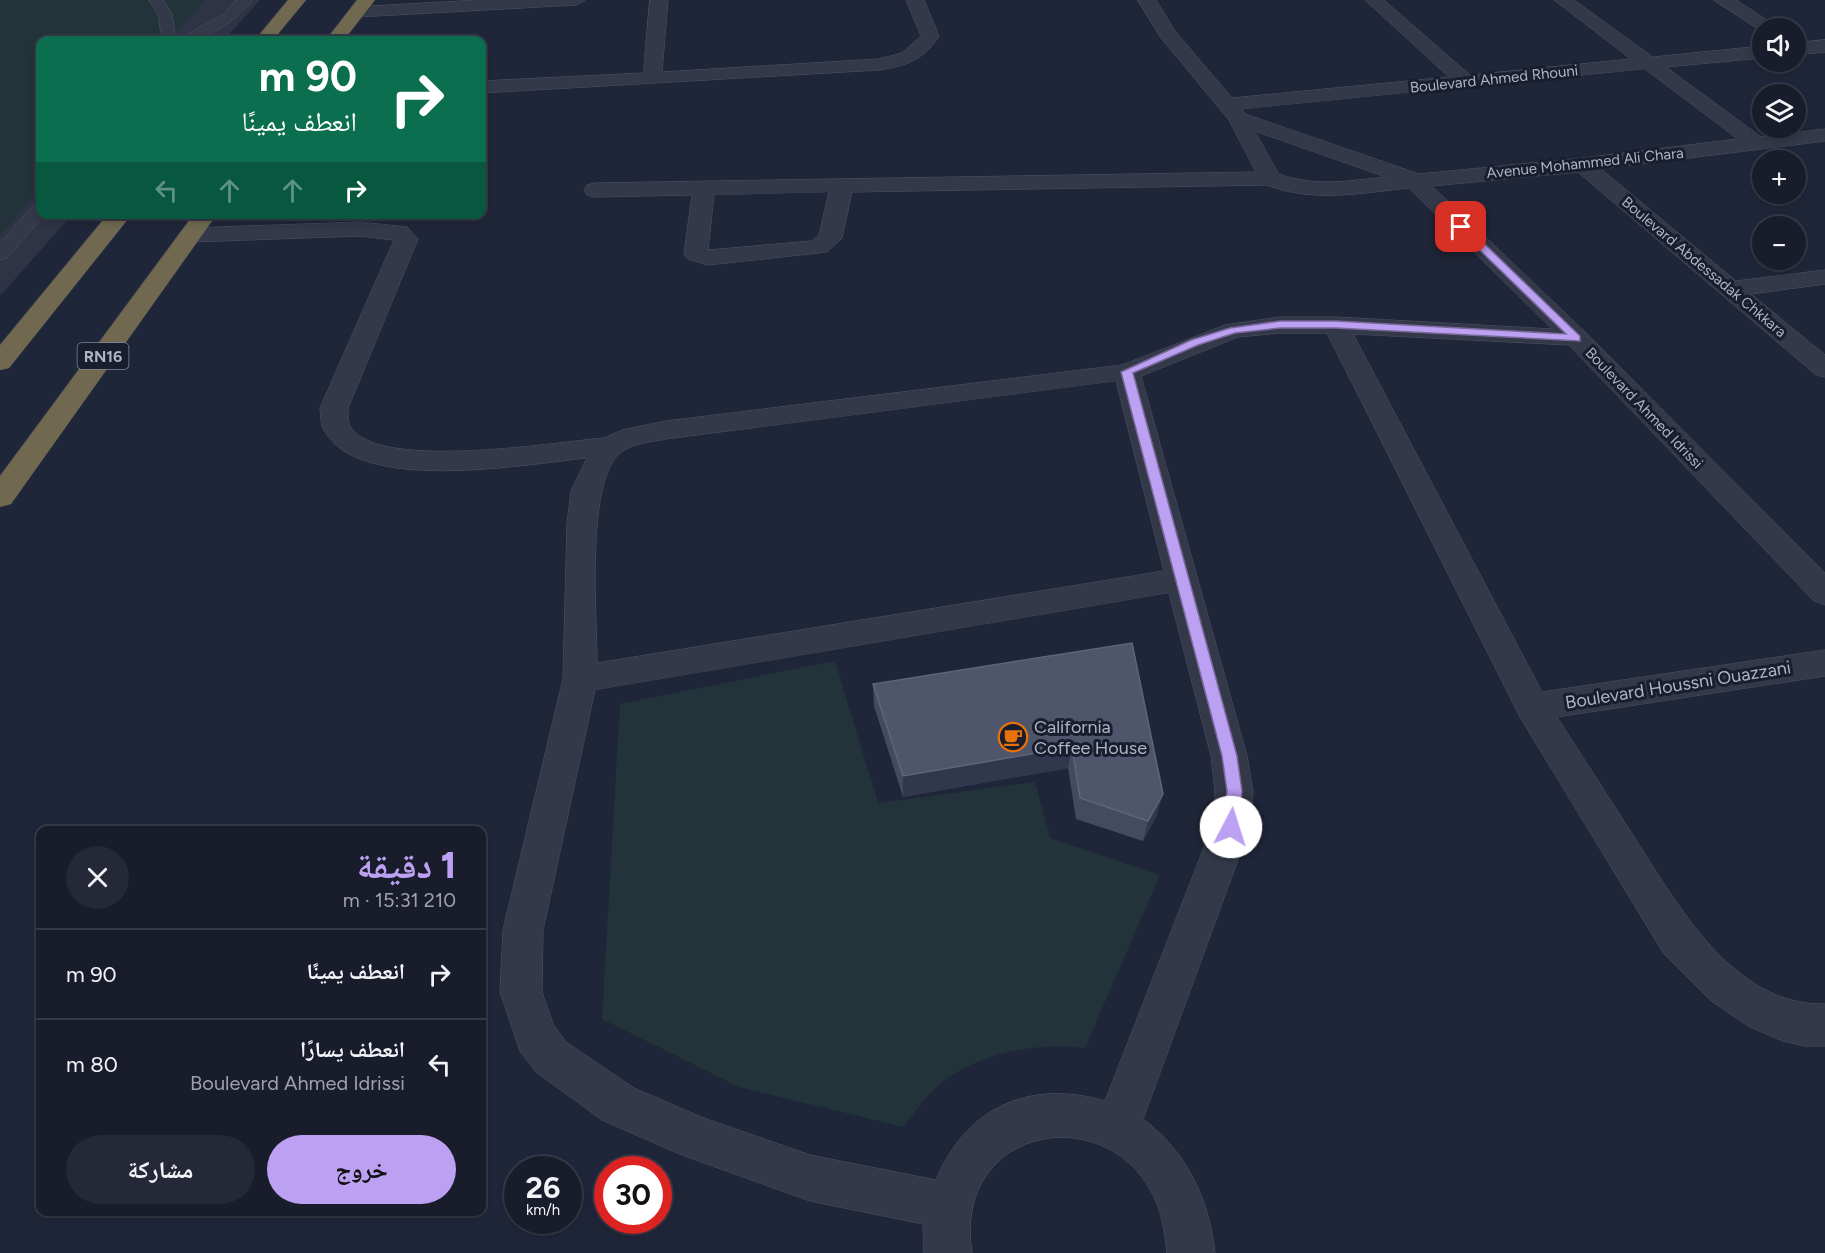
<!DOCTYPE html>
<html lang="ar">
<head>
<meta charset="utf-8">
<style>
	body { margin:0; font-family:Figtree,"Noto Naskh Arabic",sans-serif; background:#252937; color:#f1f3f6; direction:rtl; height:100vh; display:flex; flex-direction:column; font-size:22px; white-space:nowrap }
	* { box-sizing:border-box; margin:0 }
	p { font-size:20px; color:#9fa1a9 }
	.icon { flex:none; width:33px; height:33px; fill:none; stroke:currentColor; stroke-width:2; stroke-linecap:round; stroke-linejoin:round }
	.map { position:relative; flex:1; overflow:hidden; direction:ltr }
	.drawer { position:absolute; left:36px; top:826px; width:450px; height:390px; display:flex; flex-direction:column; background:#181c2b; border-radius:12px; box-shadow:0 3px 9px #0003,0 0 0 2px #363a47; direction:rtl }
	.drawer>* { flex:none }
	.hud { position:absolute; left:36px; top:36px; width:450px; height:183px; border-radius:12px; box-shadow:0 3px 9px #0003,0 0 0 2px #363a47; direction:rtl; background:#0b6e4f; color:#fff; overflow:hidden }
	.fabs { position:absolute; left:1752px; top:18px; display:grid; gap:12px }
	.fabs a { display:grid; place-items:center; width:54px; height:54px; border-radius:50%; background:#181c2b; box-shadow:0 3px 9px #0003,0 0 0 2px #363a47; font-size:30px }
	.speed { position:absolute; left:504px; top:1156px; display:flex; gap:12px; font-size:30px; font-weight:700; text-align:center }
	.speed>* { display:grid; place-content:center; width:78px; height:78px; border-radius:50%; background:#181c2b; box-shadow:0 3px 9px #0003,0 0 0 2px #363a47; line-height:1 }
	.speed small { font-size:15px; font-weight:400 }
	.speed .limit { border:9px solid #d22; background:#fff; color:#111 }
	.pin { position:absolute; display:grid; place-items:center; width:51px; height:51px; color:#fff; margin:-26px; border-radius:12px; box-shadow:0 3px 9px #0006 }
	.me { position:absolute; width:66px; margin:-33px; rotate:5deg; stroke-linejoin:round; filter:drop-shadow(0 0 4px #0008) }
	.turn { display:flex; align-items:center; gap:21px; height:126px; padding:0 30px; font-size:27px }
	.turn .icon { width:78px; height:78px; stroke-width:2.5 }
	.turn b { display:block; font-size:42px; line-height:51px }
	.lanes { display:flex; align-items:center; height:57px; padding:0 30px; background:#0003; justify-content:center; gap:30px; direction:ltr }
	.lanes .off { opacity:.35 }
	.round { display:grid; place-items:center; flex:none; width:63px; height:63px; border-radius:32px; background:#252937 }
	.head { display:flex; align-items:center; justify-content:space-between; height:102px; padding:0 30px }
	h1 { font-size:36px; font-weight:800; line-height:45px; color:#bca0f2 }
	.button { display:flex; gap:12px; margin-top:auto; padding:12px 30px }
	.button a { flex:1; height:69px; border-radius:36px; background:#bca0f2; color:#111; font-size:24px; font-weight:800; line-height:69px; text-align:center }
	.button a+a { background:#252937; color:#f1f3f6 }
	ul { padding:0; list-style:none }
	li { display:flex; align-items:center; gap:18px; height:90px; padding:0 30px; border-top:2px solid #363a47 }
	li div { flex:1 }
	li b { display:block; font-size:22px }
	li em { font-style:normal }
	.map>svg:first-child { display:block }
	.airport { fill:#2e3346 }
	.green { fill:#22333a }
	.lines { fill:none; stroke-linecap:round; stroke-linejoin:round }
	.lane-casing { stroke:#4e5364; stroke-width:1 }
	.street-casing { stroke:#4e5364; stroke-width:1 }
	.highway-casing { stroke:#3b4051; stroke-width:1 }
	.lane { fill:#333949; fill-rule:evenodd }
	.street { fill:#333949; fill-rule:evenodd }
	.highway { fill:#706950; fill-rule:evenodd }
	.wall { fill:#444b61 }
	.shaded-wall { fill:#31374c }
	.building { fill:#4f566c; stroke:#5e657a; stroke-width:1.5 }
	.route { fill:#bca0f2; stroke:#7a689d; stroke-width:1.5 }
	.labels { text-anchor:middle; stroke-width:6; stroke-linejoin:round; paint-order:stroke }
	.far-street-label { font-size:15px; fill:#aeb3c6; stroke:#191e2e }
	.shield { fill:#191e2e; stroke:#818698; stroke-width:1.5 }
	.shield-label { font-size:16px; font-weight:bold; fill:#aeb3c6 }
	.street-label { font-size:18px; fill:#aeb3c6; stroke:#191e2e }
	.poi-label { font-size:18px; fill:#aeb3c6; stroke:#191e2e; text-anchor:start }
</style>
</head>
<body>
<div class="map">
<svg width="1825" height="1253" viewBox="0 0 1825 1253">
	<rect width="100%" height="100%" fill="#202639"/>
	<path class="airport" d="M0,0H260L224,40H40V214L72,215L0,296Z"/>
	<path class="green" d="M0,0H205L170,40H40V189L0,236Z
		M835,661L878,803L1035,782L1050,838L1160,875L1085,1048C1036,1043 985,1051 944,1081C927,1093 916,1111 903,1127L739,1087L602,1019L620,704Z"/>
	<g class="lines">
		<g class="lane-casing">
			<path id="lane" d="M149,0H163L172,14L176,40H162L158,14Z
				M237,0H252C235,22 208,40 180,40L182,37L223,15Z
				M40,204V214H45L7,258L0,260V243L34,205Z"/>
		</g>
		<g class="street-casing">
			<path id="street" d="M479,0H585L576,5L357,17L348,12L357,7Z
				M650,0H668L662,72L879,59L902,53L921,36L906,0H924L939,36C924,60 906,66 879,70L482,93V81L643,73Z
				M1138,0H1156L1175,31L1232,98L1449,77L1365,0H1384L1470,75L1631,59L1554,0H1574L1653,57L1762,46V58L1666,67L1761,137L1825,129V141L1601,169L1736,281L1825,270V284L1751,294L1825,355V377L1816,375L1578,172L1432,186L1585,332L1825,573V605L1814,601L1569,345L1353,334L1542,692L1825,650V676L1557,717C1583,757 1608,797 1634,837C1678,905 1733,1006 1825,1004V1046H1804L1783,1041L1748,1026L1710,1000L1664,954L1520,717L1327,333H1280L1238,337L1141,376L1247,756L1253,791L1250,827L1143,1119C1187,1152 1209,1199 1215,1253H1167C1165,1237 1163,1219 1157,1204C1114,1096 951,1124 972,1253H924L923,1224L810,1201L682,1155L602,1120L536,1072L520,1051L500,992L503,930L563,679L567,524L571,491L587,458C526,464 358,495 324,430C320,424 321,415 320,408L394,240L360,236L191,242L183,240L179,235L183,230L191,228L360,222L407,227L418,239L348,408C348,413 348,422 350,426C376,472 556,442 604,438L622,430L666,421L1122,365L1225,325L1280,317H1336L1552,329L1409,188C1360,193 1314,203 1267,185L852,192L842,238L827,252L708,265L688,259L684,254L692,195L595,197L587,195L584,190L587,185L595,183L1256,172L1229,120L1161,38ZM1645,69L1738,139L1583,158L1419,174L1245,114L1242,109ZM1255,131L1386,177C1348,181 1314,187 1279,174ZM829,192L819,235L812,241L708,250L714,195ZM1116,381L1164,571L597,663C597,616 586,488 618,455C630,443 651,442 666,439ZM1169,593L1211,756L1215,791L1212,827L1105,1101C1030,1079 966,1107 936,1180L810,1155L701,1117L634,1088L566,1042L553,1024L542,992L543,930L595,690Z
				M1714,0H1736L1779,28H1762V31Z
				M1825,40V52L1796,55V43Z"/>
		</g>
		<g class="highway-casing">
			<path id="highway" d="M288,0H306L273,40H255Z
				M357,0H375L344,40H326Z
				M108,214H132L9,368L0,370V345Z
				M194,214H217L11,504L0,507V476Z"/>
		</g>
		<use href="#lane" class="lane"/>
		<use href="#street" class="street"/>
		<use href="#highway" class="highway"/>
	</g>
	<path class="wall" d="M1132,643L1157,815L1143,841L1076,819L1068,768L903,797L874,706L873,684Z"/>
	<path class="shaded-wall" d="M1072,747L1068,768L903,797V776Z
		M1163,794L1157,815L1143,841L1148,821Z"/>
	<path class="building" d="M1132,643L1163,794L1148,821L1080,798L1072,747L903,776L873,684Z"/>
	<path class="route" d="M1458,225H1465L1580,336V341L1336,328H1280L1235,333L1198,345L1133,373L1237,756L1242,791L1239,827L1237,832H1226L1223,827L1227,791L1222,756L1121,372L1191,340L1230,328L1280,321H1336L1566,334L1458,229Z"/>
	<defs>
		<g id="cafe-ring" transform="scale(1.5)"><circle r="9.5" fill="#191e2e" stroke="#e8710a" stroke-width="1.5"/><path d="M-5.5-4.5H6V0H3Q3 3.5 0 3.5H-2.5Q-5.5 3.5-5.5 0ZM3-3.2v2h1.7v-2ZM-6 4.5H4V6H-6Z" fill="#e8710a"/></g>
	</defs>
	<g fill-rule="evenodd">
		<use href="#cafe-ring" x="1013" y="737"/>
	</g>
	<g class="labels">
		<g class="far-street-label">
			<text transform="translate(1494 79) rotate(-6)" y="5">Boulevard Ahmed Rhouni</text>
			<text transform="translate(1585 163) rotate(-6)" y="5">Avenue Mohammed Ali Chara</text>
			<text transform="translate(1704 267) rotate(40)" y="5">Boulevard Abdessadak Chkkara</text>
			<text transform="translate(1644 408) rotate(46)" y="5">Boulevard Ahmed Idrissi</text>
		</g>
		<rect class="shield" x="77.5" y="343" width="51" height="26" rx="4.5"/>
		<g class="shield-label">
			<text x="103" y="362">RN16</text>
		</g>
		<g class="street-label">
			<text transform="translate(1678 685) rotate(-9)" y="6">Boulevard Houssni Ouazzani</text>
		</g>
		<g class="poi-label">
			<text x="1034" y="733">California<tspan x="1034" dy="21">Coffee House</tspan></text>
		</g>
	</g>
</svg>
<div class="fabs">
<a><svg class="icon" aria-label="sound" viewBox="0 0 24 24"><path d="M4 9h4l5-4v14l-5-4H4zM17 9q2 3 0 6"/></svg></a>
<a><svg class="icon" aria-label="layers" viewBox="0 0 24 24"><path d="M12 4l9 5-9 5-9-5zM3 14l9 5 9-5"/></svg></a>
<a>+</a>
<a>−</a>
</div>
<div class="speed"><div>26<small>km/h</small></div><div class="limit">30</div></div>
<div class="pin" style="left:1461px;top:227px;background:#d93025"><svg class="icon" aria-label="arrive" viewBox="0 0 24 24"><path d="M6 21V4h12l-3 4 3 4H6"/></svg></div>
<svg class="me" style="left:1231px;top:827px" viewBox="-20 -20 40 40"><circle r="19" fill="#fff"/><path d="M0-13L10 11 0 6-10 11z" fill="#bca0f2"/></svg>
<div class="hud">
<div class="turn"><svg class="icon" aria-label="right" viewBox="0 0 24 24"><path d="M7 20v-9h11M14 6l5 5-5 5"/></svg><div><b>90 m</b>انعطف يمينًا</div></div>
<div class="lanes"><svg class="icon off" aria-label="left" viewBox="0 0 24 24"><path d="M17 20v-9H6M10 6l-5 5 5 5"/></svg><svg class="icon off" aria-label="ahead" viewBox="0 0 24 24"><path d="M12 20V5M6 11l6-6 6 6"/></svg><svg class="icon off" aria-label="ahead" viewBox="0 0 24 24"><path d="M12 20V5M6 11l6-6 6 6"/></svg><svg class="icon" aria-label="right" viewBox="0 0 24 24"><path d="M7 20v-9h11M14 6l5 5-5 5"/></svg></div>
</div>
<section class="drawer">
<div class="head"><div><h1>1 دقيقة</h1><p>210 m · 15:31</p></div><a class="round"><svg class="icon" aria-label="close" viewBox="0 0 24 24"><path d="M6 6l12 12M18 6L6 18"/></svg></a></div>
<ul>
<li><svg class="icon" aria-label="right" viewBox="0 0 24 24"><path d="M7 20v-9h11M14 6l5 5-5 5"/></svg><div><b>انعطف يمينًا</b></div><em>90 m</em></li>
<li><svg class="icon" aria-label="left" viewBox="0 0 24 24"><path d="M17 20v-9H6M10 6l-5 5 5 5"/></svg><div><b>انعطف يسارًا</b><p>Boulevard Ahmed Idrissi</p></div><em>80 m</em></li>
</ul>
<div class="button"><a>خروج</a><a>مشاركة</a></div>
</section>
</div>
</body>
</html>
